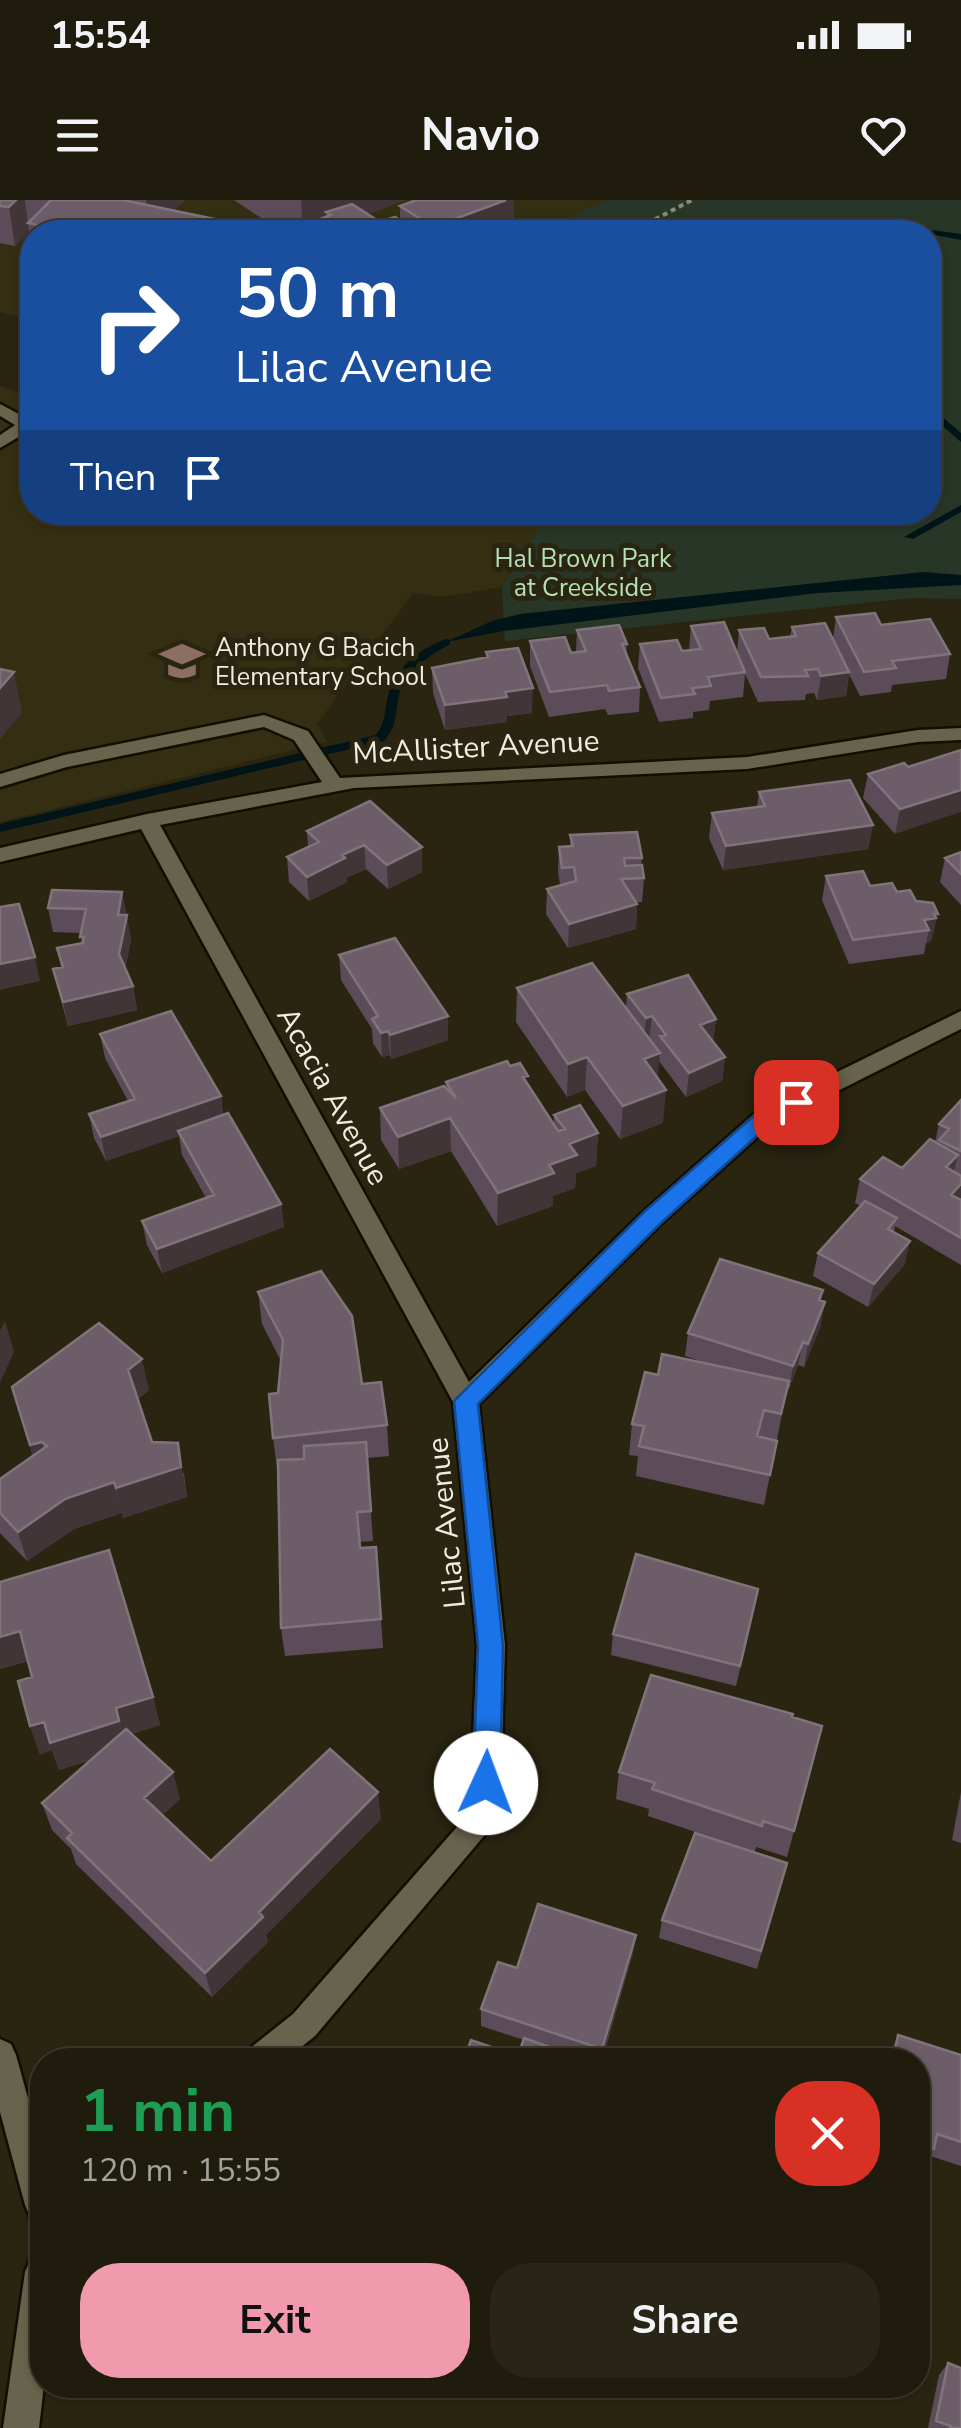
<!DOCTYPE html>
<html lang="en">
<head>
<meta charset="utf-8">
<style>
	body { margin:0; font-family:"Nunito Sans",sans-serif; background:#282516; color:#f1f3f6; height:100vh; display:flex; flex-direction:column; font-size:38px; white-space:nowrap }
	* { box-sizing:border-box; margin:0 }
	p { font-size:32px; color:#a2a19d }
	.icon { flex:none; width:55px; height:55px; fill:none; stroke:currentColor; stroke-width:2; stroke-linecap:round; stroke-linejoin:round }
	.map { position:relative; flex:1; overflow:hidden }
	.panel { position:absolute; left:30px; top:1848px; width:900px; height:350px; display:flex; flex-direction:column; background:#201c0d; border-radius:40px; box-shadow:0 2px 8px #0004,0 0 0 2px #3d3a2e }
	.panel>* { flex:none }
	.top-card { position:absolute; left:20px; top:20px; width:922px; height:305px; border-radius:40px; box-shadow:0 2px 8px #0004,0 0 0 2px #3d3a2e; background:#1a4fa0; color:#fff; overflow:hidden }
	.pin { position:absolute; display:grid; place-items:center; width:85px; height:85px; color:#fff; margin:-42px; border-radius:20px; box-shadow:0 5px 15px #0006 }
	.me { position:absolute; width:110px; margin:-55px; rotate:2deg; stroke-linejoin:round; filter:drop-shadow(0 0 8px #0008) }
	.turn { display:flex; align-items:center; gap:35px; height:210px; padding:0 50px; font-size:45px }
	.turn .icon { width:130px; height:130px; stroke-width:2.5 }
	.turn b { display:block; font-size:70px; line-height:85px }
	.then { display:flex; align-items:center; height:95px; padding:0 50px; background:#0003; gap:20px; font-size:38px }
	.round { display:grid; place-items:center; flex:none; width:105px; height:105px; border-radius:40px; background:#282516 }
	.headline { display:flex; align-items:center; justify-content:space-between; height:170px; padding:0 50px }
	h1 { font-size:60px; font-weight:700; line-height:75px; color:#1e9e55 }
	.button { display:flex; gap:20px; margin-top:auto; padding:20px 50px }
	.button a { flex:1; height:115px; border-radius:40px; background:#f29aad; color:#111; font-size:40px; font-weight:700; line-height:115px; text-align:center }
	.button a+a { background:#282516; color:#f1f3f6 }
	.status { display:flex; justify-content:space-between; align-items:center; height:70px; padding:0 50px; background:#201c0d; direction:ltr }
	.status svg { height:28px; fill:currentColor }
	header { display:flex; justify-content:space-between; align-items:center; height:130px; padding:0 50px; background:#201c0d; font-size:45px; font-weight:700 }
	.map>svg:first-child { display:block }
	.built { fill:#342f12 }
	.green { fill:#283628 }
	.water { fill:#011417 }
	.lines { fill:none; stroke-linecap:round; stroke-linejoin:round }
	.stream { fill:#011417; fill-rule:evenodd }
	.minor-casing { stroke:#120e00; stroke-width:5 }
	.path { stroke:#8d8979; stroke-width:4; stroke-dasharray:5 4; stroke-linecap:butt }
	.minor { fill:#68634c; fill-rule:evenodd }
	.wall { fill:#5c4c5a }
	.shaded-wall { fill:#413537 }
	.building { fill:#6c5d68; stroke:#80747b; stroke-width:2.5 }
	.route { fill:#1a73e8; stroke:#114b97; stroke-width:2.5 }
	.labels { text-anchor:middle; stroke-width:10; stroke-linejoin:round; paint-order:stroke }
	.far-park-label { font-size:25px; fill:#b3e0b4; stroke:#2a2511 }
	.far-poi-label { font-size:25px; fill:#efede0; stroke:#2a2511; text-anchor:start }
	.street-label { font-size:30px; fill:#efede0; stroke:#2a2511 }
</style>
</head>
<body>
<div class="status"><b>15:54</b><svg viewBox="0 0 49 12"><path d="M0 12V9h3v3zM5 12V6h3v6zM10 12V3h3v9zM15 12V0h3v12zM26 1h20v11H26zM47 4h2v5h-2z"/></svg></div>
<header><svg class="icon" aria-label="menu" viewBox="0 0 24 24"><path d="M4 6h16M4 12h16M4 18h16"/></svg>Navio<svg class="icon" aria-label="heart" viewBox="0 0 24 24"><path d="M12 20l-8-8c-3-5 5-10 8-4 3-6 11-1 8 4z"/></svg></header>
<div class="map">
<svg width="961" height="2228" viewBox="0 0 961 2228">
	<rect width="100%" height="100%" fill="#2a2511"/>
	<path class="built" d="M0,0H608L557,22L550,32H32V120L0,112Z
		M0,186L32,196V312L539,313L537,332L502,387L442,397L413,393L317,524L327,542L0,622Z"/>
	<path class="green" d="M608,0H961V399L911,398L505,441L502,387L537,332L539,313L930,312V32H550L557,22Z"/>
	<path class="water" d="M923,372L961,375V385L818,393L504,431L446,442L492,421L520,414Z"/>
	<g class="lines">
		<path class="stream" d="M924,29L961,34V40L919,32Z
			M930,206L961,233V242L930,215Z
			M961,305V312L913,339L904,337Z
			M446,439L450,440V444C429,456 405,471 399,495C394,515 399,523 384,541L0,632V624L376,535C386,522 384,511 388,496C394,468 421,448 446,439Z"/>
		<g class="minor-casing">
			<path id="minor" d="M0,204L32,221V229L0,248V235L15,225L0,216Z
				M264,515L308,531L340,578L747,557L918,530L961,528V540L918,542L747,569L354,588L160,625L469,1182L644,1011L756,912L961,811V829L772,924L662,1023L479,1204L505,1445L500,1617L315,1836L285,1860H244L249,1849L293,1814L470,1612L477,1445L453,1202L141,629L0,662V648L147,614L322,582L294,540L264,527L67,567L0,587V574L64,555Z
				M0,1839L11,1844L16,1855L42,1949V2022L30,2017L25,2005L0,1912Z
				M42,2055L44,2185L39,2228H3L25,2072L30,2060Z"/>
		</g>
		<path class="path" d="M631,32L692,0"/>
		<use href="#minor" class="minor"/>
	</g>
	<path class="wall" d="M0,0H185L174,10L224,21L225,32H32V53L29,32L15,46L0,43Z
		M234,0H405L368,14L380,22L400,20V6L416,0H514V20L480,32H282Z
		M836,417L881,425L950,454L946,479L892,485L891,492L860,496L849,474L846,496L817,500L814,493L806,494L805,500L758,502L745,474L743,497L710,501L709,510L693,512V518L659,522L638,468L640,444L682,451L689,450L691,426L737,452L739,430L769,439L790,436L792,427L833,439Z
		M577,430L627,444L626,454L640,487L639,512L608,515L605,509L549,517L530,466V441L571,453L576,452Z
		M486,452L532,513L507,516V522L445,530L433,493L432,468L486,457Z
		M961,550L895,634L863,598L868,574L908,567Z
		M759,592L873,625L868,649L723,670L709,638L712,613L757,607Z
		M307,631L422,647V672L388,689L366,669L346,678L347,682L309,701L289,682L287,657L308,647Z
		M570,635L642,658L641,665L644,678L642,702H636L637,704L636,729L568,748L546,714L547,689L560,685L558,671L559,647L570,646Z
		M961,652V705L940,682L945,658Z
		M826,676L897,692L910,690L932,738L930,742L926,743L924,754L849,764L822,700Z
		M122,692L131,740L125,769L133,786L137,810L68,826L59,793L53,769L61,767L57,748L81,743V733L53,732L48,708Z
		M339,755L448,816V840L391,859L390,855L382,857L373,843L372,829L341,780Z
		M517,788L626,808L627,794L716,819L713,842L725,857L722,881L686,897L659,861L657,878L663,923L620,939L585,890L567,897L516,822Z
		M100,834L221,896L223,915L281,1004L284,1027L162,1073L147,1045L142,1021L206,998L182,955L179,936L106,961L94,938L89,914L128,901L105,858Z
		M510,866L528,885L554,925V915L598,933L596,966L576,973L575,988L553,996V1006L497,1026L451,951L399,969L381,940L380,908L446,887V882Z
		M961,900V1065L895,1026L894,1032L905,1064L868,1107L813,1076L818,1053L861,1006L855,1003L860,979L902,968L935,942L939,924Z
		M823,1090L821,1101V1125L804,1167L798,1165L789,1189H787L764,1305L636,1276L638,1256L629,1255L632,1224L658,1175L716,1166L685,1156L688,1133Z
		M258,1092L362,1184L387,1225L389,1256L367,1258L373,1341L360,1342V1348L376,1347L383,1448L285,1456L281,1428L277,1269L273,1238L281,1161L262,1124Z
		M12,1187L149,1190L138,1199L152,1242L184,1274L187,1297L123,1318L122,1313L74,1329L27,1361L0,1333V1279L33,1256Z
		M0,1382L153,1497L160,1525L131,1534L180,1599L162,1615L211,1661L381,1619L266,1735L268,1742L212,1797L76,1664L71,1649L52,1630L42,1603L91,1560L59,1570L52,1550L40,1554L30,1526L32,1477L28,1461L0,1469Z
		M754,1410L736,1486L611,1455L613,1434Z
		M792,1517L822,1526L787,1657L756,1647L755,1652L648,1616L649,1609L616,1599L619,1572Z
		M961,1592V1643L952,1640Z
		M787,1663L757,1769L659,1738L662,1720Z
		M633,1753L602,1860H464L518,1856L524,1840L481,1826V1809L517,1768Z
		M898,1835L961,1855V1966L930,1956L923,1970L918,1968V1860H888Z
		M948,2163L961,2228H928L939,2175Z"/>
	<path class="shaded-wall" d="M16,0H25L29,32L15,46L9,7Z
		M146,0H185L151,32H150Z
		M405,0L334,27L331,15L326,12V23L320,19L321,32H303L301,1L302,0Z
		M494,0H514V20L480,32H433V27Z
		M76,21L77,32H67V31Z
		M224,21L225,32H211Z
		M14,472L22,513L0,539V488Z
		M849,472L846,496L817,500L821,476Z
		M533,488L532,513L507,516V522L445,530V505L505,492Z
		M961,590V612L895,634L900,609Z
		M873,625L868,649L723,670L726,646Z
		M364,645L366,669L346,678L347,682L309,701L307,677L342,655Z
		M422,647V672L388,689L387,665Z
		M122,692L127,716L118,715Z
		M637,704L636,729L568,748L569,724Z
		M934,714H938L932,738L930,742L926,743L929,730L924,720Z
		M127,715L131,740L123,779L119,754Z
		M35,757L40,781L0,790V764Z
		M133,786L137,810L68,826L63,802Z
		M448,816V840L391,859L390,835Z
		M652,816L649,840L644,842L646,818Z
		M716,819L713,843L700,825Z
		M388,831L390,855L382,857L381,833Z
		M660,853L657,887L644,859Z
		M587,857L585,890L567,897L568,864Z
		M725,857L722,881L686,897L689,873Z
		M666,890L663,923L620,939L623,906Z
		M221,896L224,920L178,931L179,936L106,961L101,937Z
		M450,918L451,951L399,969L398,937Z
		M598,933L596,966L576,973L575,988L553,996V1006L497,1026L498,993L549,965L569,944Z
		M958,955L952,979L946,967Z
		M961,984V998L960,1002L951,995Z
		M281,1004L284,1027L162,1073L157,1049Z
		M910,1041L905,1064L868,1107L874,1084Z
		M825,1102L821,1125L804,1167L808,1144Z
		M5,1121L14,1152L0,1183V1131Z
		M803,1142L798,1165L789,1189L793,1166Z
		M142,1159L149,1190L134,1201L128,1170Z
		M42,1242L51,1272L39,1275L30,1245Z
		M178,1243L187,1297L123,1318L116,1288Z
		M114,1282L122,1313L74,1329L27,1361L18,1332L65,1299Z
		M20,1431L30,1460L0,1469V1437Z
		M153,1497L160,1525L124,1536L127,1549L59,1570L52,1550L40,1554L30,1526L44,1522L116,1508Z
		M173,1572L180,1599L152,1625L144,1598Z
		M378,1592L381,1619L266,1735L268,1742L212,1797L205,1773L259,1712Z
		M636,1735L633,1753L601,1860L602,1849Z"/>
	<path class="building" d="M0,0H16L9,7L0,6Z
		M51,0H123L224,21L211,32H133L76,21L67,31L28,23Z
		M416,0H506L433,27L400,6Z
		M352,4L380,22L395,17L418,32H342L320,19L331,15L326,12Z
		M875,413L881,425L930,419L950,454L892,461L896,468L864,472L836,417Z
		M724,422L745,472L708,477L711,486L692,488L695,494L661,498L640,444L677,440L682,451L701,449L691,426Z
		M825,423L849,472L821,476L818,469L805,470L808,476L761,477L739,430L764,428L769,439L796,436L792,427Z
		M619,425L627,444H622L640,487L609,491L607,485L550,492L530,441L565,437L571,453L586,451L577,430Z
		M518,448L533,488L505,492L507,497L445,505L432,468L488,457L486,452Z
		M0,469L14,472L0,488Z
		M961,550V590L900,609L868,574L904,563L908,567Z
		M850,580L873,625L726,646L712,613L765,606L759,592Z
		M370,601L422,647L387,665L364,645L342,655L345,658L307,677L287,657L319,642L307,631Z
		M637,632L642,658H624L625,666L642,665L644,678L621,679L637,704L569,724L547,689L576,681L574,667L562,668L559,647L573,646L570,635Z
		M961,652V674L945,658Z
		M863,671L870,686L892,683L897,692L910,690L916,701L933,703L938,714H934L936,718L924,720L929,730L853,740L826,676Z
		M52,690L122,692L118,715H127L119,754L133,786L63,802L53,769L63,767L57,748L83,743L84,737H80L86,709L48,708Z
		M19,704L35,757L0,764V707Z
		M395,738L448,816L390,835L388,831L381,833L372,819L378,816L339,755Z
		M592,763L660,853L644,859L666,890L623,906L587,857L568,864L517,788Z
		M688,775L716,819L700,825L725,857L689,873L660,836L666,835L652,816L646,818L627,794Z
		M171,811L221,896L101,937L89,914L135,899L100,834Z
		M507,861L510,866L520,863L528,876L523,877L558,931L565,929L554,915L580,905L598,933L569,944L577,955L549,965L554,973L498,993L450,918L398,937L380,908L444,886L456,898L446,882Z
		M961,900V951L939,940L949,929L939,924Z
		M228,913L281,1004L157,1049L142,1021L214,995L178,931Z
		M930,939L958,955L946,967L961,976V984L951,995L961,1000V1038L860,979L883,957L902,968Z
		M865,1001L897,1018L888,1029L910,1041L874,1084L818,1053Z
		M720,1059L823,1090L819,1100L825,1102L808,1144L803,1142L793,1166L688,1133Z
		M321,1071L352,1116L362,1184L381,1182L387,1225L273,1238L269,1194L278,1193L283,1140L258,1092Z
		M99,1123L142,1159L128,1170L152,1242L178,1243L181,1267L116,1288L114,1282L65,1299L18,1332L0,1313V1279L47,1246L42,1242L30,1245L12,1187Z
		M662,1154L789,1181L781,1214L764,1210L757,1236L777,1241L770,1275L639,1246L644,1226L632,1224L645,1172L658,1175Z
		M366,1242L371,1311L357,1312L360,1348L376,1347L381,1419L281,1428L278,1260L304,1259V1246Z
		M109,1350L153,1497L116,1508L119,1521L50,1543L44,1522L30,1526L18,1481L32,1477L20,1431L0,1437V1382Z
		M636,1354L758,1389L740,1466L613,1434Z
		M651,1475L793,1514L792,1517L822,1526L794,1631L763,1621L762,1626L652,1589L655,1583L619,1572Z
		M126,1529L173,1572L144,1598L211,1661L330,1549L378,1592L259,1712L263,1717L205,1773L67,1638L72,1633L42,1603Z
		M695,1633L787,1663L761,1751L662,1720Z
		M538,1704L636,1735L602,1849L481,1809L498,1762L517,1768Z
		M898,1835L961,1855V1942L937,1934L934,1949L918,1944V1860H893Z
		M524,1838L586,1860H464L471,1840L518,1856Z
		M948,2163L961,2168V2228H950L951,2226L936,2221Z"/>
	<path class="route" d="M796,894L807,902L771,923L661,1023L478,1204L503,1446L500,1583L496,1592L486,1595L477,1592L473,1583L478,1446L454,1201L645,1011L757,913Z"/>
	<defs>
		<g id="school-bare" transform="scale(3.45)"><path d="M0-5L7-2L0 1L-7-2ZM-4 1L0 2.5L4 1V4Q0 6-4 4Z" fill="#8d6e63" stroke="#2a2511" stroke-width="2.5" paint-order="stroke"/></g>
	</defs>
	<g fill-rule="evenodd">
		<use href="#school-bare" x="182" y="461"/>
	</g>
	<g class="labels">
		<g class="far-park-label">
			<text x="583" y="367">Hal Brown Park<tspan x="583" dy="29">at Creekside</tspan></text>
		</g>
		<g class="far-poi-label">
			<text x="215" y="456">Anthony G Bacich<tspan x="215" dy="29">Elementary School</tspan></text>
		</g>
		<g class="street-label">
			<text transform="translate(476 547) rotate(-3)" y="10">McAllister Avenue</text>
			<text transform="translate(333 896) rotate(61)" y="10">Acacia Avenue</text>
			<text transform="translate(446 1323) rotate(-96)" y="10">Lilac Avenue</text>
		</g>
	</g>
</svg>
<div class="pin" style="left:796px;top:902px;background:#d93025"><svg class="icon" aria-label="arrive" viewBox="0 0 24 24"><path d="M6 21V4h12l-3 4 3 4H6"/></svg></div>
<svg class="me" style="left:486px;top:1583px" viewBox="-20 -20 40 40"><circle r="19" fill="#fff"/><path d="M0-13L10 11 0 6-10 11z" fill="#1a73e8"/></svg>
<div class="top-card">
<div class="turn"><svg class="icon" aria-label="right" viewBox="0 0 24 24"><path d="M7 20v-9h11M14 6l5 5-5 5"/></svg><div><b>50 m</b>Lilac Avenue</div></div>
<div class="then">Then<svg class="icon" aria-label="arrive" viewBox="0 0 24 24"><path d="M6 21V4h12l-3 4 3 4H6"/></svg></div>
</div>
<section class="panel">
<div class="headline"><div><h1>1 min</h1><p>120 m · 15:55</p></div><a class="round" style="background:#d93025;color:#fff"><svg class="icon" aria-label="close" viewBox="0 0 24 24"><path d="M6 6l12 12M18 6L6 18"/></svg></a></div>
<div class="button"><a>Exit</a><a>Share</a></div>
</section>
</div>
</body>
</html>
